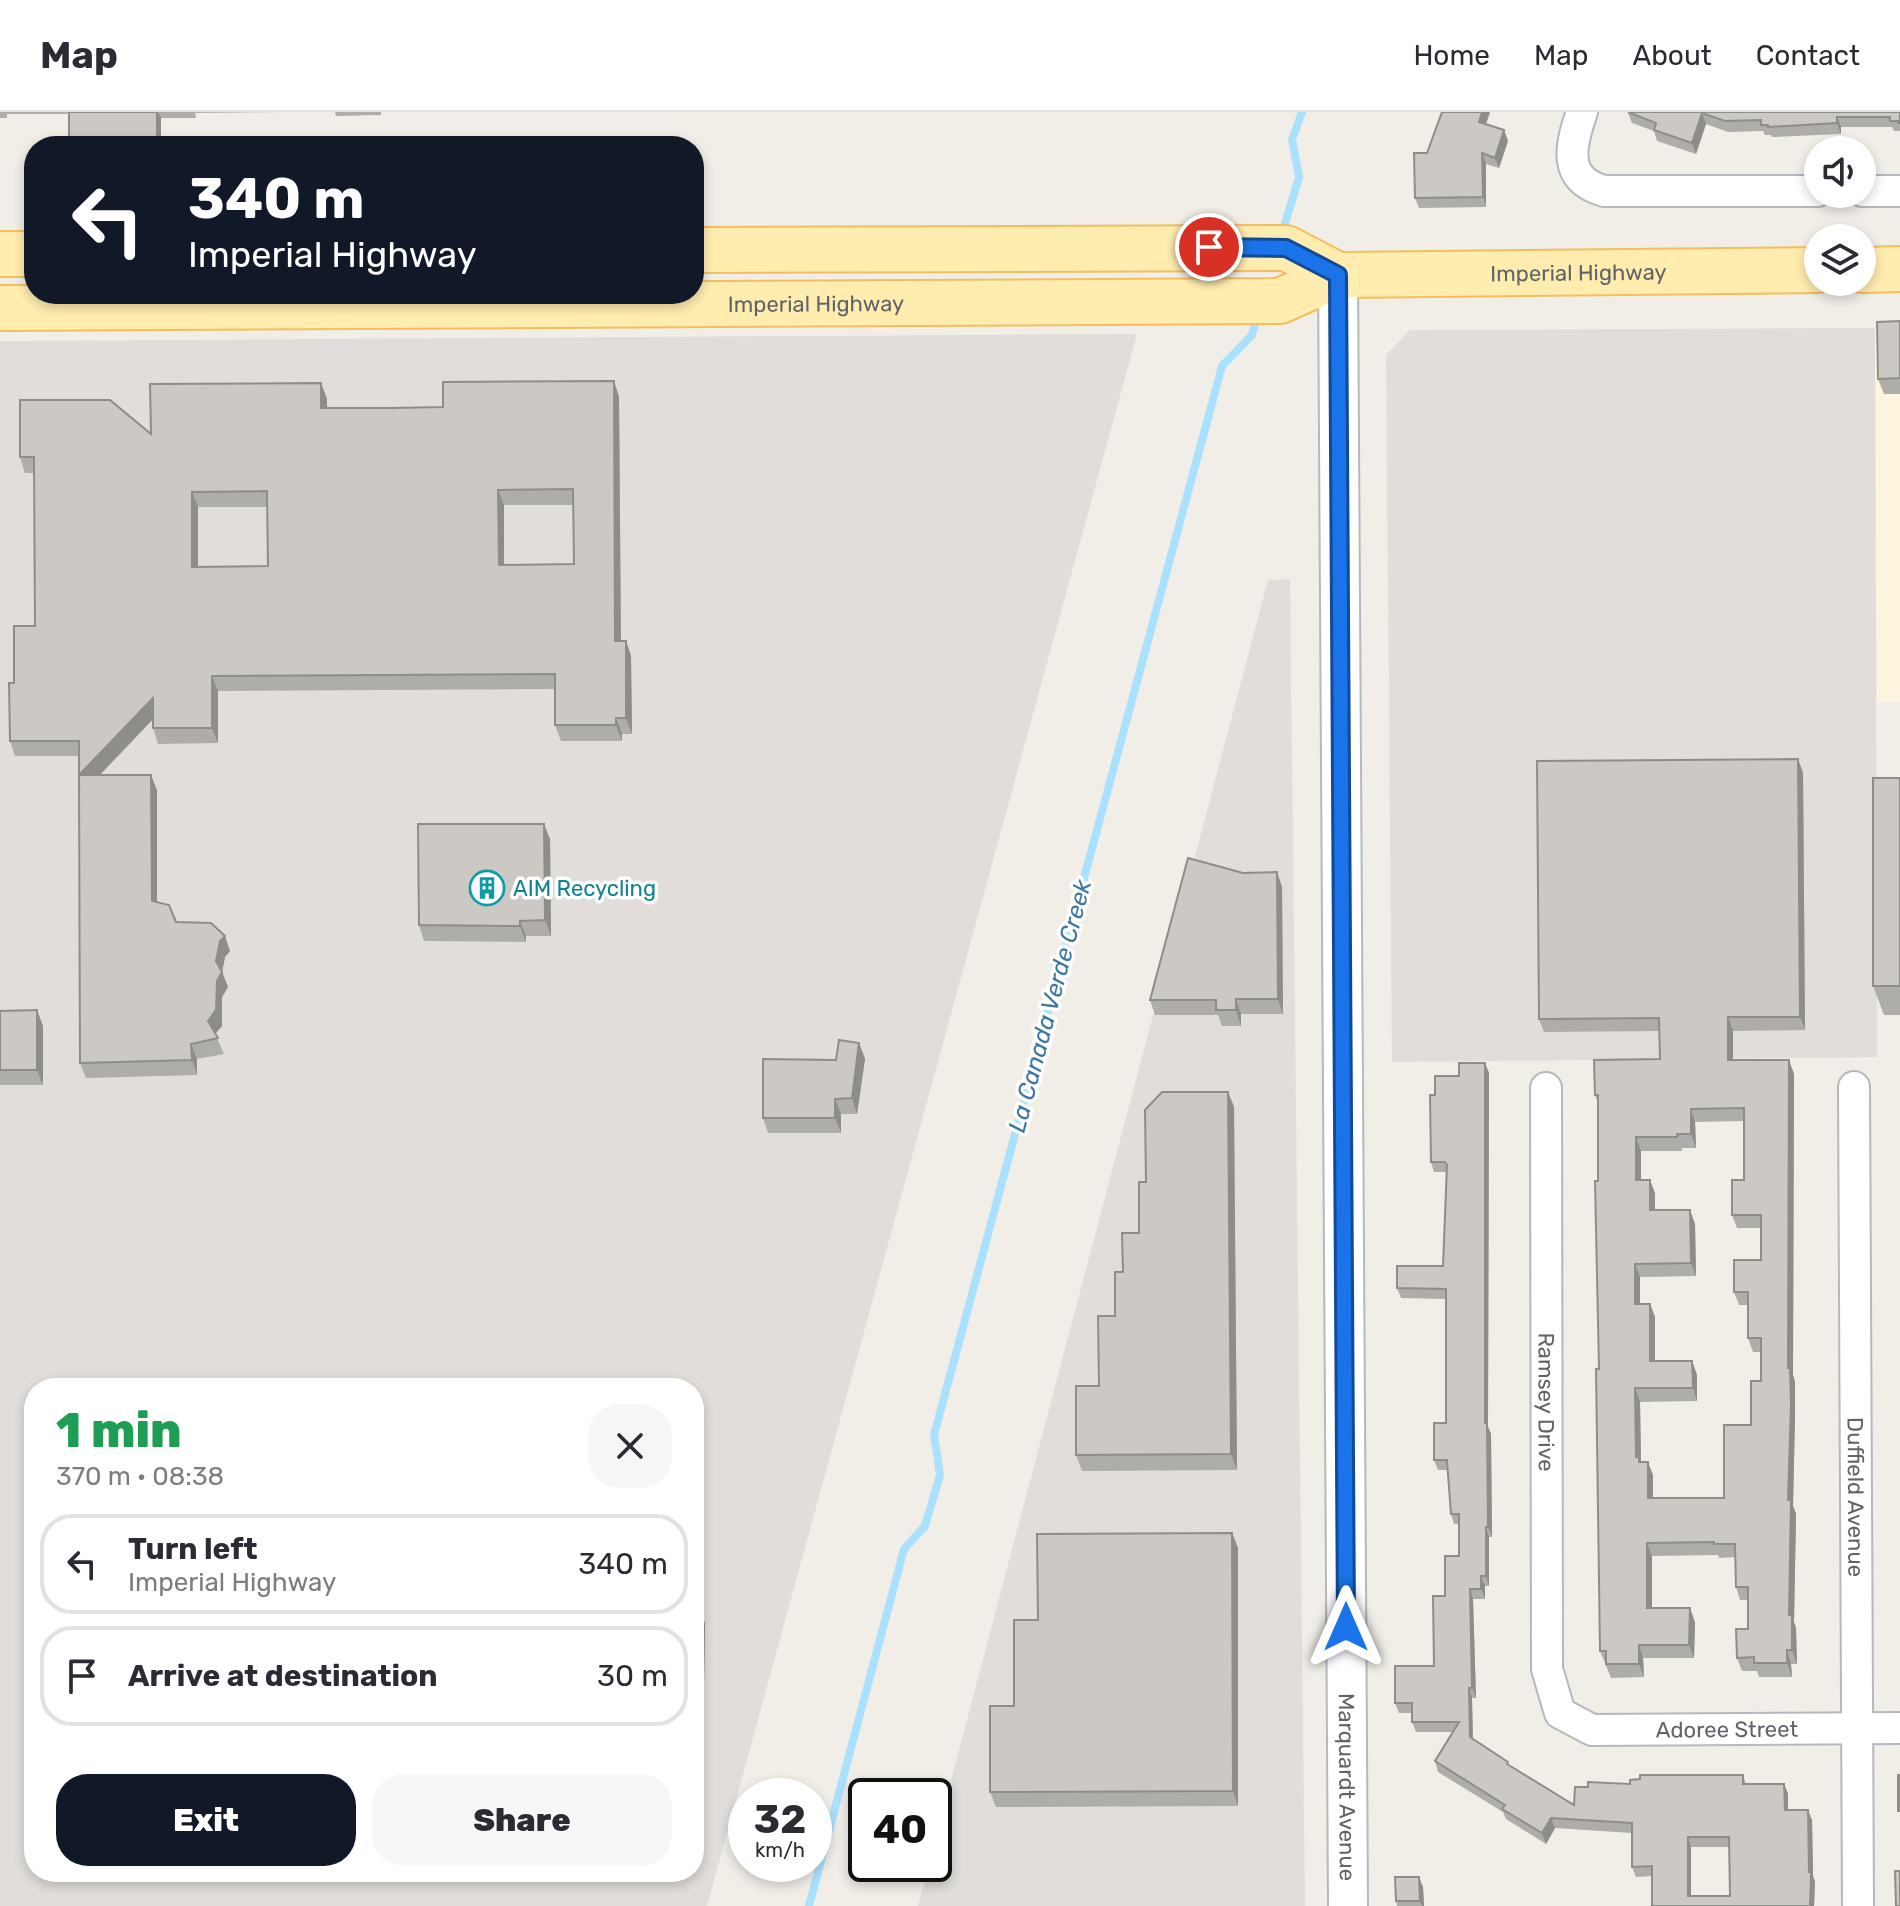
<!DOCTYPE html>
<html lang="en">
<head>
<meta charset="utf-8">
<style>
	body { margin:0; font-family:Rubik,sans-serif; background:#f7f7f7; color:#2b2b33; height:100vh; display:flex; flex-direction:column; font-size:30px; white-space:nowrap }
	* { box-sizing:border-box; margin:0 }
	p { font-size:26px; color:#7c7c81 }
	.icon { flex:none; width:44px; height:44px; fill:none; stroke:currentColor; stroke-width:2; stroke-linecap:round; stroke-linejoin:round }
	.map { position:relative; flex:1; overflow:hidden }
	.drawer { position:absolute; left:24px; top:1266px; width:680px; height:504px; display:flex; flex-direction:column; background:#fff; border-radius:32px; box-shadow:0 4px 12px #0003 }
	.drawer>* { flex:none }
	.top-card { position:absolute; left:24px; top:24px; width:680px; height:168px; border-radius:32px; box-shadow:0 4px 12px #0003; background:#111827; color:#fff; overflow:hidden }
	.tools { position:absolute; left:1804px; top:24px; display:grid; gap:16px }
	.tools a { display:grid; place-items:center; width:72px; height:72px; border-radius:50%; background:#fff; box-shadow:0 4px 12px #0003; font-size:40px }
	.speed { position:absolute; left:728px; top:1666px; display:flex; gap:16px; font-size:40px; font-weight:700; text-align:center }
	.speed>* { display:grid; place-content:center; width:104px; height:104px; border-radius:50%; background:#fff; box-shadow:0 4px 12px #0003; line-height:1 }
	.speed small { font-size:20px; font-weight:400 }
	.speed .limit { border:4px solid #111; border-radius:12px; background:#fff; color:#111 }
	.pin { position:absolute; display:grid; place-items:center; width:68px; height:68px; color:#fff; margin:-34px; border:4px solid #fff; border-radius:50%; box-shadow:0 2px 8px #0007 }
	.me { position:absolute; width:88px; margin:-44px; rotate:0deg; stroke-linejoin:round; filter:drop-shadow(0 0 6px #0008) }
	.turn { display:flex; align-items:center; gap:28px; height:168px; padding:0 32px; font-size:36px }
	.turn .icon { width:104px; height:104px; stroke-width:2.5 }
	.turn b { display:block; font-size:56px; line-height:68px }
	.round { display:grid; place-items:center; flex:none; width:84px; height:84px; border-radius:32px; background:#f7f7f7 }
	.head { display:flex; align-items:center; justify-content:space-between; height:136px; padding:0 32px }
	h1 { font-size:48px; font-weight:800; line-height:60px; color:#1e9e55 }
	.cta { display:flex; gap:16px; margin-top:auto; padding:16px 32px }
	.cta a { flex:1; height:92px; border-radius:32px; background:#111827; color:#fff; font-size:32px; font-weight:800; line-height:92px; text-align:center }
	.cta a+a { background:#f7f7f7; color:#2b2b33 }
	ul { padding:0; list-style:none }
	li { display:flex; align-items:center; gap:24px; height:100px; margin:0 16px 12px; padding:0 16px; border:4px solid #e1e1e2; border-radius:32px }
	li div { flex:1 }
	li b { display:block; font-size:30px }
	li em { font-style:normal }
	header { display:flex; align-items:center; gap:48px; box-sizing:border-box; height:112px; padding:0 40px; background:#fff; border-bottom:2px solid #e1e1e2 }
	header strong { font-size:38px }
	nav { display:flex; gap:44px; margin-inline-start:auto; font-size:28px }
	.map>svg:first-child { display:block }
	.commercial { fill:#fef5df }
	.industrial { fill:#e0ddda; fill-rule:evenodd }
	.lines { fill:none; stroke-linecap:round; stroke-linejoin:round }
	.stream { stroke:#aae1ff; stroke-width:8 }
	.minor-casing { stroke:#b5b8bc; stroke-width:34 }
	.tertiary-casing { stroke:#b5b8bc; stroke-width:42 }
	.primary-casing { stroke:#f4be5d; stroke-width:48 }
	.minor { stroke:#fff; stroke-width:30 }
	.tertiary { stroke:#fff; stroke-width:38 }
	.primary { stroke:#ffecaf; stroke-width:44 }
	.wall { fill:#afada9; fill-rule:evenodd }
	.shaded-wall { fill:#8f8d8a }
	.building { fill:#ccc9c5; stroke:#8f8d8a; stroke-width:2; fill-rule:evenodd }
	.route-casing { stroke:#114b97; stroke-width:20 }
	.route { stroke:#1a73e8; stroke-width:14 }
	.labels { text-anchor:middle; stroke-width:7; stroke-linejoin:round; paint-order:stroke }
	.street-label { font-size:22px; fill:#5f6468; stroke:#fff }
	.culture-label { font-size:22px; fill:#0d838f; stroke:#fff; text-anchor:start }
	.water-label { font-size:24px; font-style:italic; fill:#3d77a3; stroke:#fff }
</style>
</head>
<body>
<header>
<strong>Map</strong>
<nav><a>Home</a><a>Map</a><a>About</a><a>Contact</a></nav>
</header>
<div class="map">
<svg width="1900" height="1794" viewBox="0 0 1900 1794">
	<rect width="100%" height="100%" fill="#f1eee8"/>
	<path class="commercial" d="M1875,216H1900V590H1877Z"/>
	<path class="industrial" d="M1875,216L1877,945L1392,950L1386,243L1410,218Z
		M1137,222L707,1794H0V229ZM34,1276H694V1760H34Z
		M1290,467L1305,1794H918L929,1752H934V1733L1268,468Z"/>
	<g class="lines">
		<path class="stream" d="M1282,122L1299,65L1292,28L1302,0
			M809,1794L904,1437L925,1414L940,1363L934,1323L1222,254L1252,223L1258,200"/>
		<g class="minor-casing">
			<g id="minor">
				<path d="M1582,0C1570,34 1562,67 1604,79H1818"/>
				<path d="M1862,79H1900"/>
				<path id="s1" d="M1854,975L1858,1794"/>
				<path id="s2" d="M1546,976L1547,1557L1560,1601L1592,1618L1900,1616"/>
			</g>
		</g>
		<g class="tertiary-casing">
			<g id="tertiary">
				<path id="s3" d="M1338,163L1348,1794"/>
			</g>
		</g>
		<g class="primary-casing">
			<g id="primary">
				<path d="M694,138L1286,136L1338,163"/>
				<path d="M0,142H34"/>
				<path d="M1862,158L1900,157"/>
				<path id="s4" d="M0,196L1280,189L1338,163L1818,158"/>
			</g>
		</g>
		<use href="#minor" class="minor"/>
		<use href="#tertiary" class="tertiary"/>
		<use href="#primary" class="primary"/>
	</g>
	<path class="wall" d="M0,0H288L195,1L196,6H161V34H69V2H7V6H0Z
		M335,0H381V3L336,4Z
		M1490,0L1486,12L1504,18L1508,29L1499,56L1486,52V95L1419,96L1415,86L1427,41Z
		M1900,0V19H1894L1892,15H1841V22L1772,25L1771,23H1765L1763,19L1728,20L1706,12L1696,42L1657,29L1654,19L1632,11L1628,1Z
		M1900,209V282H1884L1878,267Z
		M614,269L619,285L621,529H626L631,544L632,622H622V629H561L555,613V577L218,579V631L158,632L153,616V607L100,663L157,678V790L176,810L230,839L225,845L222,860L228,875L222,885V914L215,922L224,942L197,947V963L86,966L80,951L79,644H15L10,629L14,571L35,514L34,361H25L20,345L151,322L321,271L327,287V296L443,295ZM504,393H573L574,452L504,453ZM198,395H268V454L198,455Z
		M1798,647L1803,661L1805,918L1733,919V948L1794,962L1793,1263L1795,1270V1305L1793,1394L1796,1402L1794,1510L1796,1516L1797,1552H1791L1792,1565H1759L1757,1559H1742L1737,1546L1748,1517V1488H1740L1736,1475L1735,1445L1719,1446L1718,1443L1652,1444V1496L1695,1510L1694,1546H1643L1644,1565L1611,1566L1600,1539L1598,991L1595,983L1660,947V919L1544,920L1539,907ZM1744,1009V1068L1732,1103L1737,1116H1761V1148L1734,1180L1739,1193H1748V1226L1753,1240H1761V1269L1751,1313L1724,1386H1653V1363L1641,1350L1640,1290L1697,1289V1263L1692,1249H1655V1205L1650,1192H1640V1165L1696,1164L1695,1112L1655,1098V1081L1641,1068V1039H1682V1036H1696L1695,1010Z
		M1900,666V903H1884L1873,874Z
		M550,727L551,824H526V830L424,829L419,813Z
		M1277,760L1282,775L1283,902H1241V914H1222L1218,903H1155L1150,888L1243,761Z
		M0,899L43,914V973H0Z
		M859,931L865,947L857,1002H841V1021H768L763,1006Z
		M1485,951L1489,961L1488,1315L1491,1322L1492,1425H1489V1474H1485V1487H1473L1476,1586H1472L1473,1628L1510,1654L1574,1693L1588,1675L1743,1663L1746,1672H1784L1788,1682V1698L1812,1708L1813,1764L1815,1770L1814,1794H1652V1764L1636,1765L1632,1755V1721L1555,1716L1546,1732L1506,1707L1503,1700L1438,1660L1435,1649L1453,1620H1416L1412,1610V1601H1399L1395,1591L1434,1554L1445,1484L1459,1444V1412H1454L1451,1402L1447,1358H1438L1434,1348L1446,1311V1187L1401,1186L1397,1176L1443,1154L1446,1060H1434L1431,1050L1435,983L1459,964ZM1691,1735H1729L1730,1784H1691Z
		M1228,980L1234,995L1237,1358L1082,1359L1076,1343L1099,1274L1115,1204L1123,1160L1139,1121L1146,1070Z
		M1232,1421L1238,1436V1694L996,1695L990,1680L1014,1594Z
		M694,1496L700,1497L705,1512L702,1692H694Z
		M1423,1775L1424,1794H1397L1396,1789Z"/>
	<path class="shaded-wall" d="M157,0H158L161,6V34H157Z
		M1482,0H1490L1483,20L1479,10Z
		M1702,1L1706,12L1696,42L1692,31Z
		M1837,5L1841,15V22L1837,11Z
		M1504,18L1508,29L1499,56L1495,46Z
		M1482,41L1486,52V95L1483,85Z
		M614,269L619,285L621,544L615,529Z
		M321,271L327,287V311L321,296Z
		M498,378L504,393V468L499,453Z
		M192,380L198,395V471L192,455Z
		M626,529L631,544L632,622L626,606Z
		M212,564L218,579V631L212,616Z
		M153,586L158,602L85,678L79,663Z
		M616,606L622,622V629L616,613Z
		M1798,647L1803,661L1805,918L1800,905Z
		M151,663L157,678V804L152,789Z
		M544,712L550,727L551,824L545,808Z
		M1277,760L1282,775L1283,902L1278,887Z
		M520,809L526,824V830L520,814Z
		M225,824L230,839L225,845L222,860L228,875L222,885V914L213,924L208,909L216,849L220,829Z
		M1236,887L1241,902V914L1236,898Z
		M37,898L43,914V973L37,958Z
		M1728,905L1733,919V962L1728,948Z
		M859,931L865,947L857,1002L852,986Z
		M191,932L197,947V963L192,948Z
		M1789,948L1794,962L1793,1263L1795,1270V1305L1793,1394L1796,1402L1794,1510L1796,1516L1797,1552L1792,1538L1789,1503L1788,1256Z
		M1485,951L1489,961L1488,1315L1491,1322L1492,1425L1488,1415L1485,1311Z
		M1228,980L1234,995L1237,1358L1231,1342Z
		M835,987L841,1002V1021L835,1006Z
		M1691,997L1695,1010L1696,1036L1691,1022Z
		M1636,1025L1641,1039V1082L1636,1068Z
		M1650,1068L1655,1081V1112L1650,1098Z
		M1690,1098L1695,1112L1696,1164L1691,1151Z
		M1635,1152L1640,1165V1206L1635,1192Z
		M1650,1192L1655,1205V1263L1650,1249Z
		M1692,1249L1697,1263V1289L1693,1276Z
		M1635,1276L1640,1290L1641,1351L1644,1358L1636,1345Z
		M1648,1350L1653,1363V1400L1648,1386Z
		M1486,1415L1489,1425V1474L1486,1464Z
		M1232,1421L1238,1436V1694L1233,1679Z
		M1647,1431L1652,1444V1510L1647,1496Z
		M1481,1464L1485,1474V1487L1481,1477Z
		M1470,1477L1473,1487L1476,1586L1472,1576Z
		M1690,1496L1695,1510L1694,1546L1689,1533Z
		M700,1497L705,1512L702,1692L696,1676Z
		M1639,1533L1643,1546L1644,1565L1639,1552Z
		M1787,1538L1791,1552L1792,1565L1787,1551Z
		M1469,1576L1472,1586L1473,1635L1470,1625Z
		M1784,1672L1788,1682V1708L1785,1698Z
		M1808,1698L1812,1708L1813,1764L1815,1770L1814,1794H1810Z
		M1551,1706L1555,1716L1546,1732L1542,1721Z
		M1688,1725L1691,1735V1794L1688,1784Z
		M1419,1765L1423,1775L1424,1794H1422L1420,1789Z"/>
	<path class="building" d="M69,0H157V33L69,34Z
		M1442,0H1482L1479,10L1504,18L1495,46L1482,41L1483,85L1415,86L1414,41H1427Z
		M1628,0H1900V11H1898V9H1890V5H1837V11L1768,15V13H1761V8L1725,9L1702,1L1692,31L1654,18L1656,11Z
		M1900,209V266L1878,267L1877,210Z
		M614,269L615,529H626V606H616V613H555V562L212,564V616H153V586L79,663V629H10L9,571H14V514H35L34,345H20V288H110L151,322L150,272L321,271V296H392L443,295V270ZM573,377L574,452L499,453L498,378ZM267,379L268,454L192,455V380Z
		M1798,647L1800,905H1728V948H1789L1788,1256H1790L1791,1291L1788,1388H1791L1789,1503H1792V1538H1787V1551H1754V1545L1737,1546L1736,1517H1748V1475H1736L1735,1432H1714V1430L1647,1431V1496H1690L1689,1533H1639V1552H1606V1539H1600L1596,1257H1599L1595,1069H1598V983H1595L1594,948L1660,947L1659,906L1539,907L1537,649ZM1744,996V1068H1732V1103H1761V1148H1734V1180H1748V1226H1761V1269H1751V1313H1724V1386H1648V1350H1639V1345H1636L1635,1276H1693L1692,1249H1650V1192H1635V1152L1691,1151L1690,1098H1650V1068H1636V1025H1677V1022H1691V997Z
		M79,663H151L152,789L169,793L176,810L211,811L225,824L220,829L216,849L222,860L217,869L216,898L208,909L218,926L191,932L192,948L80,951Z
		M1873,666H1900V874H1873Z
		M418,712H544L545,808L520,809V814L419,813Z
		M1188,746L1243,761L1277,760L1278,887H1236V898H1216V888H1150Z
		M37,898V958H0V899Z
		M839,928L859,931L852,986L835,987V1006H763V947L836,948Z
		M1459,951H1485V1311H1487L1488,1415H1486V1464H1481V1477H1470L1472,1576H1469L1470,1625L1508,1650L1507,1652L1574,1693L1575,1675H1588V1670L1630,1672V1668L1640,1667V1663H1743V1672H1784L1785,1698H1808L1809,1760H1811L1810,1794H1652V1754L1632,1755V1711L1551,1706L1542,1721L1502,1697L1505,1693L1435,1649L1459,1610H1412V1591H1395V1554H1434L1433,1484H1445V1444H1459V1402H1451L1447,1348H1434V1311H1446V1177L1397,1176V1154H1443L1447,1053L1445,1050H1431L1430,983H1435V964H1459ZM1688,1725H1729L1730,1784H1688Z
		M1162,980H1228L1231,1342L1076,1343V1274H1099L1098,1204H1115V1160H1123L1122,1121H1139V1070H1146L1145,998Z
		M1232,1421L1233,1679L990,1680V1594H1014V1508H1038L1037,1422Z
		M694,1496L700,1497L696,1676H694Z
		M1898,1663H1900V1699H1898Z
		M1895,1759H1900V1794H1896Z
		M1395,1765H1419L1420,1789H1396Z"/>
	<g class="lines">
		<g class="route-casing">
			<path id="route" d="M1209,135L1286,136L1338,163L1346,1515"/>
		</g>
		<use href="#route" class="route"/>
	</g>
	<defs>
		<g id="building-ring" transform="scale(1.8)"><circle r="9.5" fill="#fff" stroke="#0f9aa8" stroke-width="1.5"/><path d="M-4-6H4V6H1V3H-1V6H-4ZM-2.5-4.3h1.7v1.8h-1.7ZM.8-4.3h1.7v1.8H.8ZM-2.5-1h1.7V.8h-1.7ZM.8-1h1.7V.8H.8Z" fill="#0f9aa8"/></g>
	</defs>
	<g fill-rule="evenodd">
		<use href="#building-ring" x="487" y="776"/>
	</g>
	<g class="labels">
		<g class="street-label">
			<text dy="8" stroke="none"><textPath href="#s4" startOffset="1584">Imperial Highway</textPath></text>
			<text dy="8" stroke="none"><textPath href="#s4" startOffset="816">Imperial Highway</textPath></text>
			<text dy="8" stroke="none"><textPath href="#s2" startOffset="314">Ramsey Drive</textPath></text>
			<text dy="8" stroke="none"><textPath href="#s1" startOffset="410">Duffield Avenue</textPath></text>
			<text dy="8" stroke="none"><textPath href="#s2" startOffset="798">Adoree Street</textPath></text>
			<text dy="8" stroke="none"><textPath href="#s3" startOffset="1512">Marquardt Avenue</textPath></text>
		</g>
		<g class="culture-label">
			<text x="513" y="784">AIM Recycling</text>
		</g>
		<g class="water-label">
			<text transform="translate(1050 894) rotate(-75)" y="8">La Canada Verde Creek</text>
		</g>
	</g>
</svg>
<div class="tools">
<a><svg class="icon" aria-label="sound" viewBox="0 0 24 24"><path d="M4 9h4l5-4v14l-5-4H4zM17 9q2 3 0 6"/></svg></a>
<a><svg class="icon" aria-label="layers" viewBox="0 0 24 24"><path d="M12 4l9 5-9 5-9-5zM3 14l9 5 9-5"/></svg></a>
</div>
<div class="speed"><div>32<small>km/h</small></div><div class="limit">40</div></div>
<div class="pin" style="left:1209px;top:135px;background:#d93025"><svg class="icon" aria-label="arrive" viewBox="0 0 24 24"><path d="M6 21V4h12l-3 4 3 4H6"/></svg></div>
<svg class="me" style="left:1346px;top:1515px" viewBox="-20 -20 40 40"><path d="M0-17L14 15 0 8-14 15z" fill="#1a73e8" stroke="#fff" stroke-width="4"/></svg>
<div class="top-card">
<div class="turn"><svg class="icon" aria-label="left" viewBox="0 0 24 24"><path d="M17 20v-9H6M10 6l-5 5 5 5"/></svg><div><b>340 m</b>Imperial Highway</div></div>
</div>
<section class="drawer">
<div class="head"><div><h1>1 min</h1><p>370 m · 08:38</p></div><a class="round"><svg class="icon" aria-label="close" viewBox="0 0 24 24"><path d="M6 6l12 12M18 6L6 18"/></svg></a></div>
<ul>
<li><svg class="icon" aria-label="left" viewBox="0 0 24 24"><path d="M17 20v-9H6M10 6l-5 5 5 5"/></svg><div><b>Turn left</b><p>Imperial Highway</p></div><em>340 m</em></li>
<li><svg class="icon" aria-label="arrive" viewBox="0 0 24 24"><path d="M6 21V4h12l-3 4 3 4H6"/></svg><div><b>Arrive at destination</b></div><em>30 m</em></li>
</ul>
<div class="cta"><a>Exit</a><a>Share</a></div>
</section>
</div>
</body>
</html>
